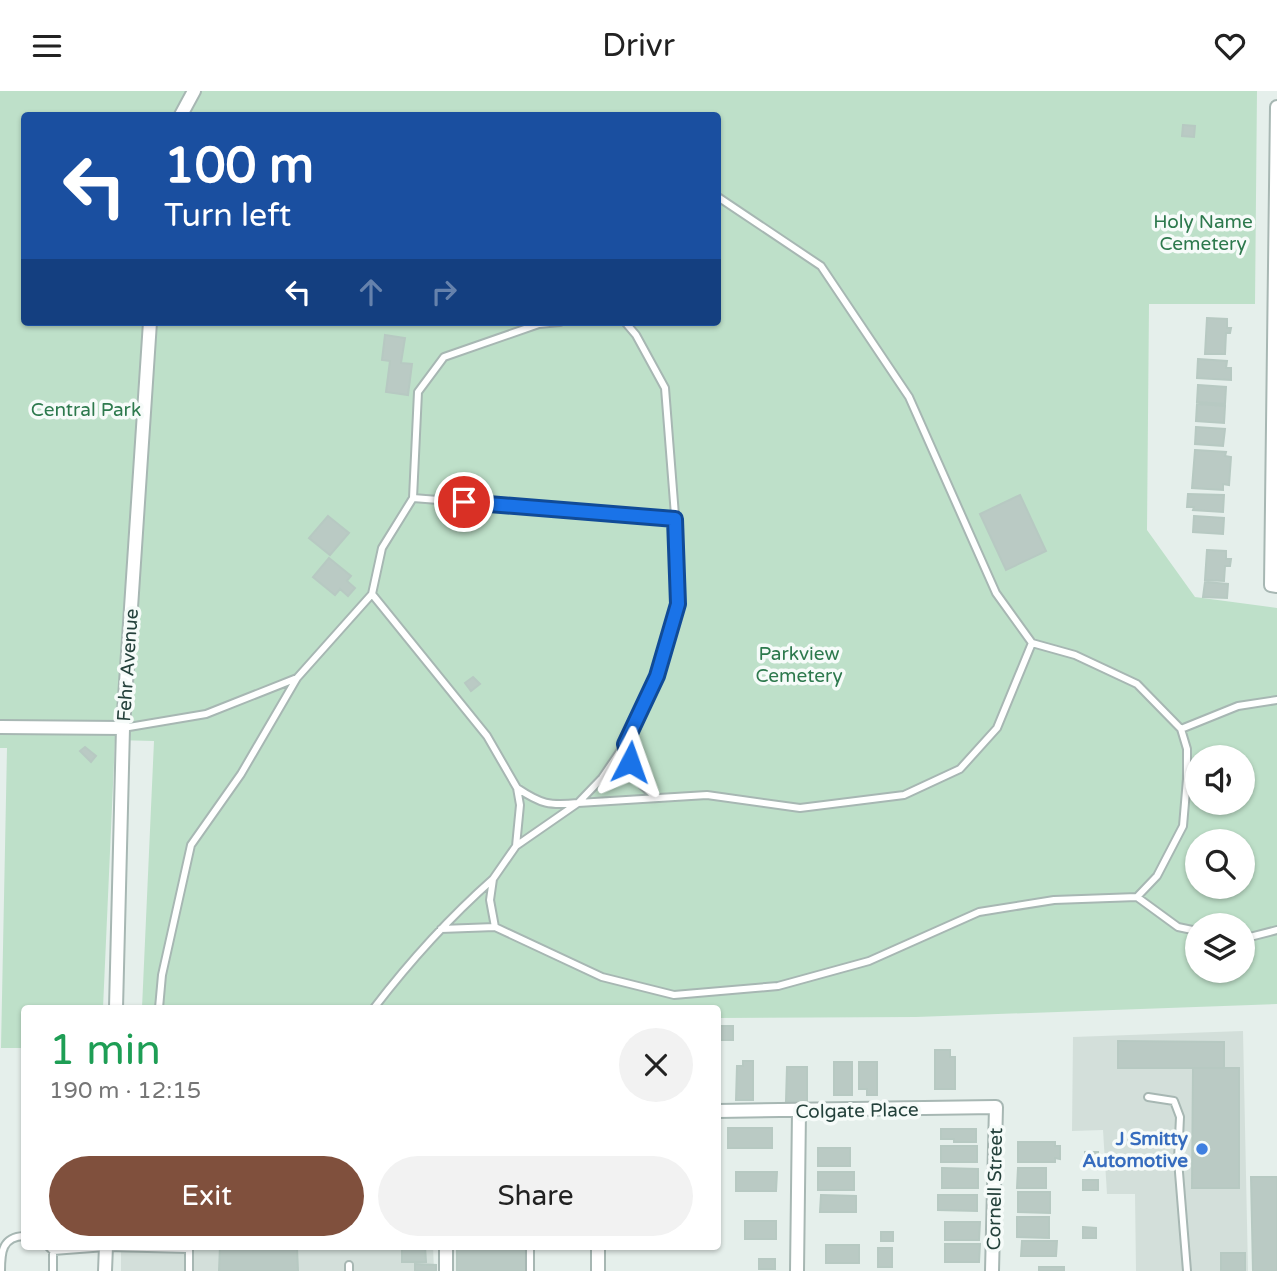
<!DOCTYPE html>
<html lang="en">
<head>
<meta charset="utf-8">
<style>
	body { margin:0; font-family:"Varela Round",sans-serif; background:#f2f2f2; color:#222; height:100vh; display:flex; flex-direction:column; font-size:26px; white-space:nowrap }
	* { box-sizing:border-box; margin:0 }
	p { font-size:23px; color:#767676 }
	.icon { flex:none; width:38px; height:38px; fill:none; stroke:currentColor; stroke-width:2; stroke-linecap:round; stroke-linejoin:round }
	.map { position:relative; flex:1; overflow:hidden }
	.details { position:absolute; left:21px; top:914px; width:700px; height:245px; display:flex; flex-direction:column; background:#fff; border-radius:7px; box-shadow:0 2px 5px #0004 }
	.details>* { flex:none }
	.hud { position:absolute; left:21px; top:21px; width:700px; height:214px; border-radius:7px; box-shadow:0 2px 5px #0004; background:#1a4fa0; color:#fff; overflow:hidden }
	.buttons { position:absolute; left:1185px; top:654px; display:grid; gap:14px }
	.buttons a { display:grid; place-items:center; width:70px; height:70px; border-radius:50%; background:#fff; box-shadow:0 2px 5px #0004; font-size:35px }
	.pin { position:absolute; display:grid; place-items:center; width:60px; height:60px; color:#fff; margin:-30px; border:4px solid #fff; border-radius:50%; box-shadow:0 2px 7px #0007 }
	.me { position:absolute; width:77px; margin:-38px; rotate:4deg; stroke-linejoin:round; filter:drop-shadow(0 0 5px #0008) }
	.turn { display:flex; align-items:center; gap:24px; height:147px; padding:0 28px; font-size:32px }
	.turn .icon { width:91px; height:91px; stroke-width:2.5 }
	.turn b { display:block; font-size:49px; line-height:60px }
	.lanes { display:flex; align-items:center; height:66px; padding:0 28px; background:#0003; justify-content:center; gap:35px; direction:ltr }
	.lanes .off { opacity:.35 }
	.round { display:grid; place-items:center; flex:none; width:74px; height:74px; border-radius:37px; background:#f2f2f2 }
	.head { display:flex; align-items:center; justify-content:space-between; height:119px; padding:0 28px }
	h1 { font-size:42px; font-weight:600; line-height:52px; color:#1e9e55 }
	.action { display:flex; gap:14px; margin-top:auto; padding:14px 28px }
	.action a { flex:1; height:80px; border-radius:42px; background:#80503d; color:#fff; font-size:28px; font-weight:600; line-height:80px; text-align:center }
	.action a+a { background:#f2f2f2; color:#222 }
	header { display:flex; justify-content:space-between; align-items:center; height:91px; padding:0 28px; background:#fff; font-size:32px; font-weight:600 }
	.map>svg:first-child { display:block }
	.built { fill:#d3dfda }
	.green { fill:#bee0c9; fill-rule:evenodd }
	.building { fill:#bacac4; stroke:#b7c9c2; stroke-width:2 }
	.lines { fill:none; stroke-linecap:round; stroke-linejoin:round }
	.service-casing { stroke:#a7b7b3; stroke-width:10 }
	.minor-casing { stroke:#a7b7b3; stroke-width:16 }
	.service { stroke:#fff; stroke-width:6 }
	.minor { stroke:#fff; stroke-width:12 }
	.route-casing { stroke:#114b97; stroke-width:18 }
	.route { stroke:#1a73e8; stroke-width:12 }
	.shop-dot { fill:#3f7fe0; stroke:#f6fbf9; stroke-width:2.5 }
	.labels { text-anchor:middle; stroke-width:7; stroke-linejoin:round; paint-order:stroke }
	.park-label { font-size:19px; fill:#2d794d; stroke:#f6fbf9 }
	.street-label { font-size:19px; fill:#24413b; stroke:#f6fbf9 }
	.shop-label { font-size:19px; font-weight:bold; fill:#366cbe; stroke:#f6fbf9; text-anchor:end }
</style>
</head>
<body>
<header><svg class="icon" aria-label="menu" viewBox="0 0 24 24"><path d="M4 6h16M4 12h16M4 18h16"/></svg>Drivr<svg class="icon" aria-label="heart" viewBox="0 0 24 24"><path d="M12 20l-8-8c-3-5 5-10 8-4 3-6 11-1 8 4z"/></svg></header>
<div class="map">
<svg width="1277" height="1180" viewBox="0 0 1277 1180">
	<rect width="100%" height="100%" fill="#e5efeb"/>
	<path class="built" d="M1243,940L1248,1180H1136L1135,1103H1107L1103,1039L1072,1040L1073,946Z
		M121,1155H433L434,1180H121Z"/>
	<path class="green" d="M0,0H1257L1255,213H1149L1147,439L1195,506L1277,517V913L916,926L718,927V917H142L154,650L115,649L103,917H24V957H1L7,657H0ZM24,24H718V231H24ZM1197,667H1242V712H1197ZM1197,751H1242V796H1197ZM1197,835H1242V880H1197Z"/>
	<path class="building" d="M1183,34L1195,35L1194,46L1182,45Z
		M1207,227L1227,228V237H1231L1230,242H1226L1225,263H1205Z
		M385,244L405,247L401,272L412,273L408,304L386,301L390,270L382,269Z
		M1198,268L1227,270L1226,277H1231V289L1197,287Z
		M1198,294L1226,296L1225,313L1197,311Z
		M1197,313L1225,315L1224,332L1196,330Z
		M1196,336L1225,338L1223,355L1195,353Z
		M1195,359L1226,361L1225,365L1231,366L1229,394L1223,393V399L1192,397Z
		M1188,403L1224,404L1223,421L1193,419L1194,416H1187Z
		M1020,404L1046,460L1006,479L980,423Z
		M328,425L349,442L330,464L309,447Z
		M1194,425L1224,427L1223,443L1193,441Z
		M1207,459L1226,460V468H1231L1230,475H1225L1224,490L1205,489Z
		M329,467L351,485L347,490L355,497L348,505L340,498L335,504L313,486Z
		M1205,491L1228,493L1227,507L1203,506Z
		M473,586L480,593L471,600L465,592Z
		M85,656L96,665L91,671L80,660Z
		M718,935H733V949H718Z
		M1118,950L1224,951V977H1118Z
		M935,959H950V966H955V998H935Z
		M743,970H753V1009H736L737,975H743Z
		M834,971H852V1004H834Z
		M859,971H877V1004H867V998H859Z
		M787,976H807V1010H786Z
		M1193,977H1239V1097H1192Z
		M728,1037H772V1057H728Z
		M941,1038H976V1051H954V1048H941Z
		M1018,1051H1055V1055H1060V1068L1055,1067V1071H1018Z
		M941,1055H977V1071H941Z
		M818,1057H850V1075H818Z
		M1085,1061H1098V1074H1085Z
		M942,1077L978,1078V1097H942Z
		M1018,1077H1046V1097H1017Z
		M736,1081H777L776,1100H736Z
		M818,1081H854V1099H818Z
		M1251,1086H1277V1180H1253Z
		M1083,1089H1098V1099H1083Z
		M1018,1101H1050V1122L1018,1121Z
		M821,1104L856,1105V1121H820Z
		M938,1104H977V1120L938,1119Z
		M1017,1126H1049V1147L1017,1146Z
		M745,1130H776V1148H745Z
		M945,1131H980L979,1149H945Z
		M1083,1136L1096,1137V1147H1083Z
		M881,1141H893V1150H881Z
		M1022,1150H1057L1056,1165H1021Z
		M945,1153H980L979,1171H945Z
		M826,1154H859V1172H826Z
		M220,1155L297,1157L298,1180H219Z
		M402,1155H425L426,1171H402Z
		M457,1155H525L526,1180H457Z
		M878,1157H892V1176H878Z
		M1221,1162H1245V1180H1221Z
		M759,1168H775V1178H759Z
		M415,1173L436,1174V1180H415Z
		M1039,1176H1064V1180H1039Z"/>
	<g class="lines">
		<g class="service-casing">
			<path id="service" d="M625,231L636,244L665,297L676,437L678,513L657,585L625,653L630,671L642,694L656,707
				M413,407L675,428
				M372,503L487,645L517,697L520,714L516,755
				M123,637L206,623L297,587L372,503L382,457L413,407L418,301L444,266L539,233L560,231
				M1181,638L1238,615L1277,609
				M517,697C541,713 549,715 578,712L602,687L625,653
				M1137,806L1178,836L1197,840
				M495,836L490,809L493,788L516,755L578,712L707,704L800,717L904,704L960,678L997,637L1032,552L996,502L909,306L821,175L718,106
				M441,838L495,836L602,886L674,904L778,895L869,870L979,821L1054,809L1137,806L1157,785L1183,735L1187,688V658L1181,638L1137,593L1075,564L1032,552
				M1242,848L1277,839
				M159,917L162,884L191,754L241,683L297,587
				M374,917C410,870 449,827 493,788
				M1148,1006L1174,1010L1180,1026L1178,1069L1187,1180
				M48,1155L53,1160L106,1156L189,1158V1180
				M530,1155V1180
				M1,1180C1,1161 2,1146 24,1145
				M53,1180V1160
				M349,1180V1174"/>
		</g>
		<g class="minor-casing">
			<path id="minor" d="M1277,16L1271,494L1277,495
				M181,24L194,0
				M0,636L123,637
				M116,917L123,637L150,231
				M718,1020L996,1016L992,1180
				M598,1155V1180
				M105,1180L106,1155
				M446,1180V1155
				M797,1180L799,1020"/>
		</g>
		<use href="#service" class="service"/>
		<use href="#minor" class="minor"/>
	</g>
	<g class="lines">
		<g class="route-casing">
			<path id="route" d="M464,411L675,428L678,513L657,585L625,653L630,671"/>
		</g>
		<use href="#route" class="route"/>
	</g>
	<circle class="shop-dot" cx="1202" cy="1058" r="7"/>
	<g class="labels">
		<g class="park-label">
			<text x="1203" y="137">Holy Name<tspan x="1203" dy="22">Cemetery</tspan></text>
			<text x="86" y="325">Central Park</text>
			<text x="799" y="569">Parkview<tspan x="799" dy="22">Cemetery</tspan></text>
		</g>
		<g class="street-label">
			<text transform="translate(127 574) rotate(-86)" y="7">Fehr Avenue</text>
			<text transform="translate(857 1019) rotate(-1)" y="7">Colgate Place</text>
			<text transform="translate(994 1098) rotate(-89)" y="7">Cornell Street</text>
		</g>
		<g class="shop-label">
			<text x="1188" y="1054">J Smitty<tspan x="1188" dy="22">Automotive</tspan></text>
		</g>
	</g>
</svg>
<div class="buttons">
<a><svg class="icon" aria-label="sound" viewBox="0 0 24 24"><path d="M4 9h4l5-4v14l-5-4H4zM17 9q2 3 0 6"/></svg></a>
<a><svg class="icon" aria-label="search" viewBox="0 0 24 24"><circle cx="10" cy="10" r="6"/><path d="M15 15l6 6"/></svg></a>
<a><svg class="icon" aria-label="layers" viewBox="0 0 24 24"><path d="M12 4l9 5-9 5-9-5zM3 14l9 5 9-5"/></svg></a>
</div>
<div class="pin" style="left:464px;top:411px;background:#d93025"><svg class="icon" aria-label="arrive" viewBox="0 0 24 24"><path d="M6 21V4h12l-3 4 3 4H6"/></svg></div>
<svg class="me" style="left:630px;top:671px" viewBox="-20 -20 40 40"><path d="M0-17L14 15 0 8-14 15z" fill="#1a73e8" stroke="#fff" stroke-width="4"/></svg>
<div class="hud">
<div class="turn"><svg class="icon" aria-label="left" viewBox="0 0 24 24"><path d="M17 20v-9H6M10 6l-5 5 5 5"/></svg><div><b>100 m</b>Turn left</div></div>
<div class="lanes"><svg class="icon" aria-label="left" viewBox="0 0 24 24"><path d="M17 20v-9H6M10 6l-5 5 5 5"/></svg><svg class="icon off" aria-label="ahead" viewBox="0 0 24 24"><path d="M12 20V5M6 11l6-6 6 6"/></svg><svg class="icon off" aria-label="right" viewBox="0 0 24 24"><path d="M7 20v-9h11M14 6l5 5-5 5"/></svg></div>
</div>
<section class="details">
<div class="head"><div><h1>1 min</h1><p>190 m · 12:15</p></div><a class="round"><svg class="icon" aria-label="close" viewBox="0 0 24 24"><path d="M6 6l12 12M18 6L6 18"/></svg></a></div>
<div class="action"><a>Exit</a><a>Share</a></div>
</section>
</div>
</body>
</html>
